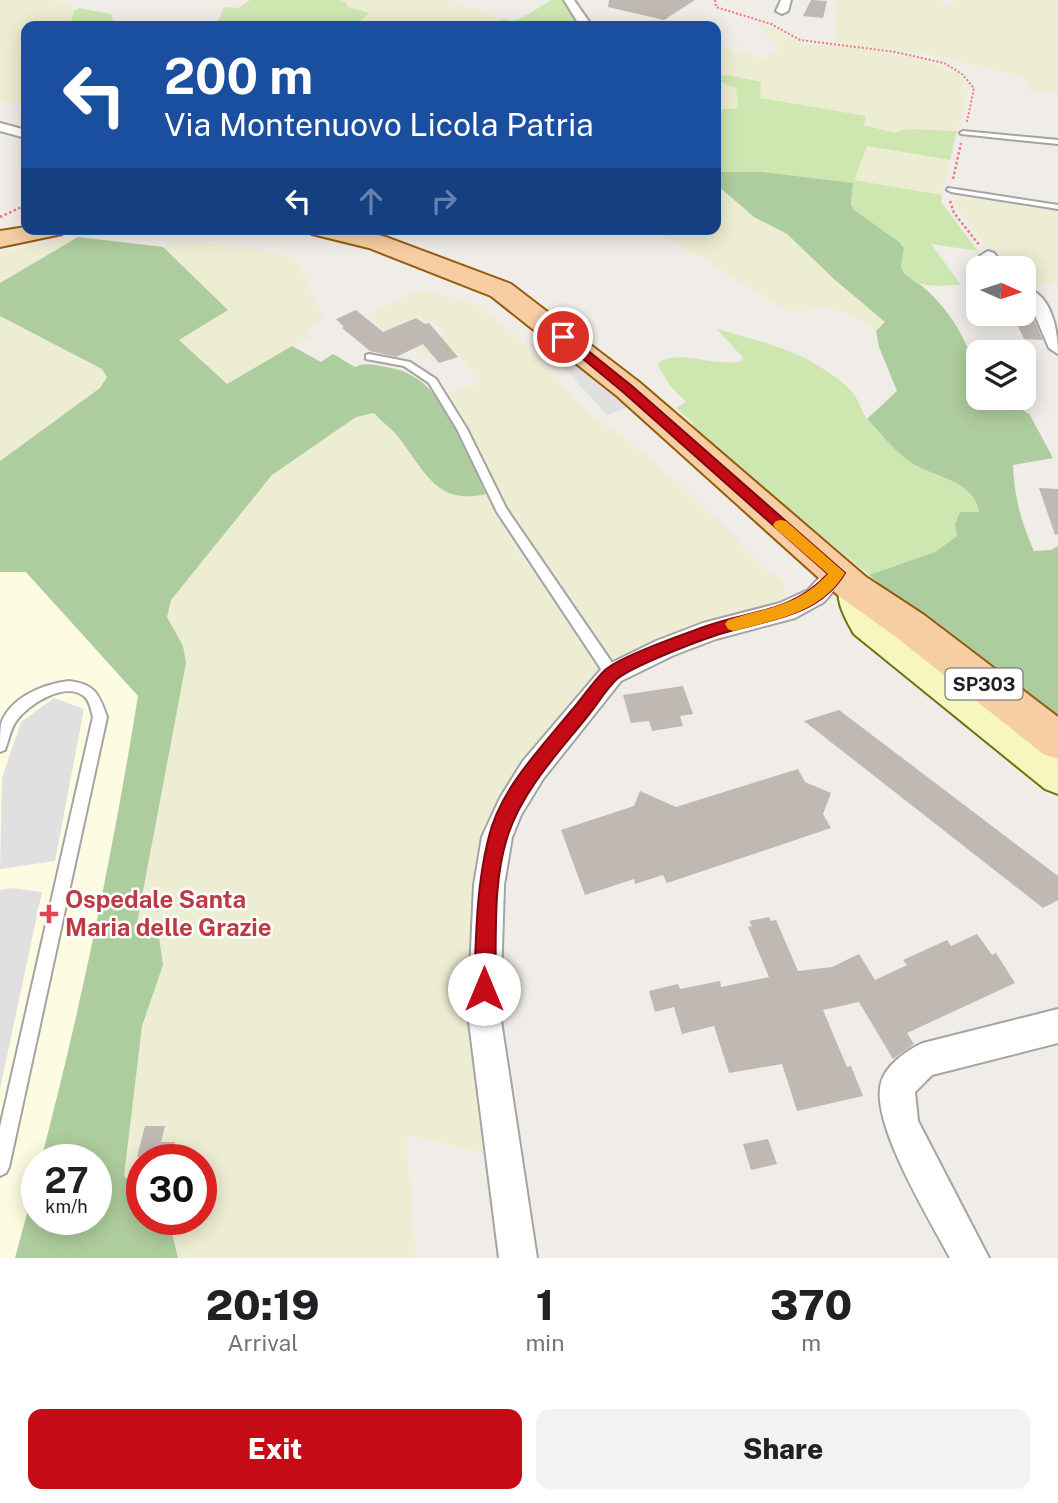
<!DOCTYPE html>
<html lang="en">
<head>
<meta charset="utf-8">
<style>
	body { margin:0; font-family:"Public Sans",sans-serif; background:#f2f2f2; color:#202124; height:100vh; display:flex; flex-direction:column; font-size:26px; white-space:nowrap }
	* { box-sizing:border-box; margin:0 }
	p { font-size:23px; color:#757577 }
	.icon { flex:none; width:38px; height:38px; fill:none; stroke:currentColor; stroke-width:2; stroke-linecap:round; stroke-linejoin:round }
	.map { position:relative; height:1258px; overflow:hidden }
	.drawer { display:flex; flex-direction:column; background:#fff; flex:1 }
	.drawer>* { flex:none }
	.top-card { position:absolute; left:21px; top:21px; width:700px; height:214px; border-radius:14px; box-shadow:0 4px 18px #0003; background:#1a4fa0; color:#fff; overflow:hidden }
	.needle { width:46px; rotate:93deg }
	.buttons { position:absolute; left:966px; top:256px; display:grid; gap:14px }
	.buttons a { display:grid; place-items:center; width:70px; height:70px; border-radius:14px; background:#fff; box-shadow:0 4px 18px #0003; font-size:35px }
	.speed { position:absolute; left:21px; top:1144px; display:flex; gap:14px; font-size:35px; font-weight:700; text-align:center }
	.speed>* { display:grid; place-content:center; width:91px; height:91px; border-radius:50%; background:#fff; box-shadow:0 4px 18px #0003; line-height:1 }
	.speed small { font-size:18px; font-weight:400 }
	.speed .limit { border:10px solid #d22; background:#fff; color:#111 }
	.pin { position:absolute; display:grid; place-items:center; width:60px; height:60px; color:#fff; margin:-30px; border:4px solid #fff; border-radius:50%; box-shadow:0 2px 7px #0007 }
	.me { position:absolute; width:77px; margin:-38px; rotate:0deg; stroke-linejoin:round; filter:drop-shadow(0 0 5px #0008) }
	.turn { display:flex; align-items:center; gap:24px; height:147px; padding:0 28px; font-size:32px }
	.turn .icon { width:91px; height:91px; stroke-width:2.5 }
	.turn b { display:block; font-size:49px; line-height:60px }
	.lanes { display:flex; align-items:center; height:66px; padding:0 28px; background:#0003; justify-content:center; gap:35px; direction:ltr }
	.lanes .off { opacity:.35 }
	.eta { display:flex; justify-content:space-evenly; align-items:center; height:119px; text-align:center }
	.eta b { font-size:42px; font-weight:800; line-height:49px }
	.button { display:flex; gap:14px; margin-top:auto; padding:14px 28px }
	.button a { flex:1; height:80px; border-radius:14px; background:#c40b16; color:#fff; font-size:28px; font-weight:800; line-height:80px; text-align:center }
	.button a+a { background:#f2f2f2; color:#202124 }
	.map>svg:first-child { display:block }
	.education { fill:#fdfce2 }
	.farmland { fill:#ededd3 }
	.grass { fill:#cee7b0 }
	.forest { fill:#aecd9e }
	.parking { fill:#e0e0e0 }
	.building { fill:#c0b8b3 }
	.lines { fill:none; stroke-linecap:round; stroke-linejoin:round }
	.lane-casing { stroke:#a4a4a4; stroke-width:4 }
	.street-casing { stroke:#a4a4a4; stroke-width:4 }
	.secondary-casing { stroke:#6d720b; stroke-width:4 }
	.primary-casing { stroke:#935d08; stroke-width:4 }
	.path-far1 { stroke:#f27a75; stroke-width:2; stroke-dasharray:2 2; stroke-linecap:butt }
	.path { stroke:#f27a75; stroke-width:2.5; stroke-dasharray:2.5 2.5; stroke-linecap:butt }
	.lane { fill:#fff; fill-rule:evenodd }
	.street { fill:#fff; fill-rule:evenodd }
	.secondary { fill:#f6f6be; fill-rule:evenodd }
	.primary { fill:#f7cea4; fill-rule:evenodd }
	.route { fill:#c40b16; stroke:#7f070e; stroke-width:2 }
	.slow { fill:#f59e0b }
	.health-dot { fill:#e0444e; stroke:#fff; stroke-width:2.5 }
	.labels { text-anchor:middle; stroke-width:5; stroke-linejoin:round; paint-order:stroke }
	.shield { fill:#fff; stroke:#636363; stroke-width:2 }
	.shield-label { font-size:19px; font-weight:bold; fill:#202020 }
	.near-health-label { font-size:24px; font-weight:bold; fill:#be3a42; stroke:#fff; text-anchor:start }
</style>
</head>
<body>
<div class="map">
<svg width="1058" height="1258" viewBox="0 0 1058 1258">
	<rect width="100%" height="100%" fill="#f0ece7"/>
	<path class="education" d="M0,572H25L138,695L121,799L75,1030L41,1160H37V1176L15,1258H0Z"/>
	<path class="farmland" d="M0,0H52L79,8L74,11L70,26H26V39L23,38L18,51L26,55V107L0,101Z
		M340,0H449L504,19L481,26H356L369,13L347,6Z
		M838,0H940L941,4L952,5L953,0H1058V92L1032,91L1021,77L930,55L836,43L833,34Z
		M756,22L807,45L842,46L903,56L936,64L958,74L969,85L957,131L906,130L895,133L864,125L866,116L760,98L761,83L758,81L729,75L716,77V45L766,59L779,48Z
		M716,80L736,88L739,108L716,110Z
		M867,146L950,160L942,195L854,180Z
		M716,183L754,217L787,234L835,280L885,322L876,331L852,316L827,308L789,312L690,251L649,229H716Z
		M958,196L1058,211V286L1024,278V268H1011L1001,254L992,252L959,212L955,203Z
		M78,237L0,283V252Z
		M176,241L244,247L295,257L324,318L309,330V338L227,384L178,340L228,310L163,247Z
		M422,289L474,303L517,336L591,415L609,426L658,465L726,527L759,563L781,580L787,593L785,599L764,611L619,663L611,660L544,568L501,501L447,393L481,382L452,347L424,356L416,350L446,334L430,320L426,322L419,315L386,332L366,315Z
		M0,316L102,369L108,377L100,388L0,461Z
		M373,413L393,432L436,487L470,498L486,494L514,546L559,607L599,668L598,674L498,806L494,1155L406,1135L416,1258H178L171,1225L166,1220H201V1160H142V1195L124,1176L142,1026L163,965L137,923L186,663L183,646L167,617L171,600L272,475L356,417Z"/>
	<path class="grass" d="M250,0H340L347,3L348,7L369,13L356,26L217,24L224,7L239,8Z
		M551,0H565L581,26H481L504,19L511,21L522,18Z
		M79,8L111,14L115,26H70L74,11Z
		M729,75L761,82L760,98L866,116L864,125L895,133L906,129L957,131L950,160L867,146L854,180L942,195L941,202L978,251L931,244L961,285C938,285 913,291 901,267L904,248L854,210L851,204L853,183L763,172L716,173V110L738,108L736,88L716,80L718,76Z
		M717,329C752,339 791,348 822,368C834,376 847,384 855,396C860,403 862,412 867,419C877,432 901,455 914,464C936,480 975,480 980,512L955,524L957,536L935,552L869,575L690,427L693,423L676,408L686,402L670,386L657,364C676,347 718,368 741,361L743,358Z"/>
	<path class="forest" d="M721,172H763L853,183L851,204L854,210L899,242L904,248L901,267L904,273C910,279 916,282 922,286C954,313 978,355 978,397L1019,407L1030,415L1053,458L1013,465C1014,495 1021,523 1034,551L1051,550L1058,546V726L869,575L935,552L957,536L955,524L960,512H979C975,482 938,478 915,465C898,455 881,434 867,419L897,391L879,347L876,331L885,322L835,280L787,234L754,217L718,186L716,173Z
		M78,237L163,247L228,310L179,340L227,384L292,346L321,362L333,354L355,367C366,362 374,365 386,367C445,375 465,447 486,494C433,507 423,465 394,432C388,426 380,420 374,413L356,417L272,475L171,600L167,617L183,646L186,663L137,923L159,937L163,965L142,1026L124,1176L142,1195V1220H166L170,1225L178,1258H15L37,1176V1220H96V1160H41C81,1007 113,852 138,696L26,572H0V461L100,388L107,377L102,369L0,316V283Z"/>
	<path class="parking" d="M562,350L574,358L628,407L607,415L554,357Z
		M54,698L84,709L55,861L0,869L2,778L21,722Z
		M12,888L42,892L0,1089V890Z"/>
	<path class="building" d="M609,0H695L664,20L608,7Z
		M811,0L827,1L823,18L803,16Z
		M356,310L383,332L416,318L425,324L429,323L458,357L439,363L423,344L396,357L370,351L342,328L344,327L336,319Z
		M1012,313H1031L1043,340L1024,339Z
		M1039,488L1058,489V534L1055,535Z
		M683,686L693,714L680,716L683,726L652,731L649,721L631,723L623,695Z
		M839,710L1058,876V900L1043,908L804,721Z
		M798,769L805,782L831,793L823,814L831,828L667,883L663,875L635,884L634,879L585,895L561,830L634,806L640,791L676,807Z
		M769,917L771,921L776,920L798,971L832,967L859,954L875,980L907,965L903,960L947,940L951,946L977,934L992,955L996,953L1015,983L907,1033L914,1044L893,1059L859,1002L823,1010L847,1067L851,1066L863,1096L797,1111L782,1064L729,1073L714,1026L682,1034L674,1007L655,1012L649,991L678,984L680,989L720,981L721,987L769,977L748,927L752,926L749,921Z
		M145,1126H165L161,1142H175L172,1158L137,1157Z
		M768,1139L777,1164L751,1170L743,1144Z"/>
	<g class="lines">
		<g class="lane-casing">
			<path id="lane" d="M963,131L1058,140V144L961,134L960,133Z
				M948,188L1058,205V209L951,192L947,190Z
				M369,354L410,362L436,379L467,429L506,508L617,670L618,674L617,678H607L497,512L457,429L429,383L404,366L366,359V355Z
				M69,681C95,684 99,694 107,717L9,1167L6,1173L0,1176V1127L93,717C91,710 90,702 85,697C66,680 29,704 17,720C10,729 9,740 5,750L0,752C0,743 0,732 1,724C10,697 44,684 69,681Z"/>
		</g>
		<g class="street-casing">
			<path id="street" d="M564,0H574L592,26H580Z
				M781,0H791L788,11L782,14L776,11Z
				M0,123L26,130V138L0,131Z
				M988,251L994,253L1006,268H989L980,256Z
				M1024,287C1052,294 1058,330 1058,354L1049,348L1034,313L1024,301Z
				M837,564L845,567L849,573L824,602L795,618L716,639L674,655L621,681L543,779L521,815L512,837L504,885L500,1014L537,1258H499L468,1014L474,885L482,837L500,798L523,761L603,667L656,641L703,623L780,603L808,590L829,567Z
				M1058,1009V1043L932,1075L915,1092L918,1121L989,1258H950C930,1220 870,1123 881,1083C885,1066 908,1049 923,1043Z"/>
		</g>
		<g class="secondary-casing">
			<path id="secondary" d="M853,575L864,578L878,616L1058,755V794L1045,789L854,634C845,618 832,597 842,578Z"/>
		</g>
		<g class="primary-casing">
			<path id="primary" d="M26,227V229H65L62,234L0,247V231Z
				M309,229H354L386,237L511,284L639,382L866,577L924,615L1058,717V759L1043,754L896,637L840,597L617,396L491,296L369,248L312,234Z"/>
		</g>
		<path class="path-far1" d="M715,0L716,7L771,24L800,40L895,52L944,63L962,74L974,88L967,122"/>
		<path class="path" d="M953,179L961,143
			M950,201L954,213L980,246
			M0,217L26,205"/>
		<use href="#lane" class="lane"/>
		<use href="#street" class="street"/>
		<use href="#secondary" class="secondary"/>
		<use href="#primary" class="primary"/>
	</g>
	<path class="route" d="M559,334H567L632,386L845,573C817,620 760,620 714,636C693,643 633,666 617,679C606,689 597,705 587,717C558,753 523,790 508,835C492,883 497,939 495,989L492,996L484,999L477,996L474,989C476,939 476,889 488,840C499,790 540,749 571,711C582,698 593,682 605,670C621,656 676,637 698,629C748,609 788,616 828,574L623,392L559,339Z"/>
	<path class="slow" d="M781,520L786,521L845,573C821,613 775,620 733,631L728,629L725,624L728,620C770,606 795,608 828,574L776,529L773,525L776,521Z"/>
	<path class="health-dot" d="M45.5 903.5h7v7h7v7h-7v7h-7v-7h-7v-7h7z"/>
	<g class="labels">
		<rect class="shield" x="945.5" y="668.5" width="77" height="31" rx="5"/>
		<g class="shield-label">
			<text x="984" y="691">SP303</text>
		</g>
		<g class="near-health-label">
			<text x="65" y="908">Ospedale Santa<tspan x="65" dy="28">Maria delle Grazie</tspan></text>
		</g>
	</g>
</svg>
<div class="buttons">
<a><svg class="needle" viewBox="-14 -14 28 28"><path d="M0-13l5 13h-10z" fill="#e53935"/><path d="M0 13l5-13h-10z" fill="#757577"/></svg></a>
<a><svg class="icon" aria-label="layers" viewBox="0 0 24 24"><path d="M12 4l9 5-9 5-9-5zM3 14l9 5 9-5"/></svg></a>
</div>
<div class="speed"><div>27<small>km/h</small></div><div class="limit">30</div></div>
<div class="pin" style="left:563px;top:337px;background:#d93025"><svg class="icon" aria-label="arrive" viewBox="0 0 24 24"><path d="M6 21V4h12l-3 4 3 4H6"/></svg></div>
<svg class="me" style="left:484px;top:989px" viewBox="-20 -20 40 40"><circle r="19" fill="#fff"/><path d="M0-13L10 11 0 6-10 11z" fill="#c40b16"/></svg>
<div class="top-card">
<div class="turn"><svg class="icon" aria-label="left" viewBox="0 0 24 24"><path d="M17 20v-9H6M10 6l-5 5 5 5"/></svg><div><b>200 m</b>Via Montenuovo Licola Patria</div></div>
<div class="lanes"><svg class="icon" aria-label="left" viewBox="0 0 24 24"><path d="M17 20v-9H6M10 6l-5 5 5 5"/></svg><svg class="icon off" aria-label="ahead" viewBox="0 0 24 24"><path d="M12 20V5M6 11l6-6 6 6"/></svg><svg class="icon off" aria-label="right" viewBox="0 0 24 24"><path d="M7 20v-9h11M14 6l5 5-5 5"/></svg></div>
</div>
</div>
<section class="drawer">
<div class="eta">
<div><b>20:19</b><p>Arrival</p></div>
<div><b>1</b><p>min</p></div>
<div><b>370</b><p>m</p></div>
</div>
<div class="button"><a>Exit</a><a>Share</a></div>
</section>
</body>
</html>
